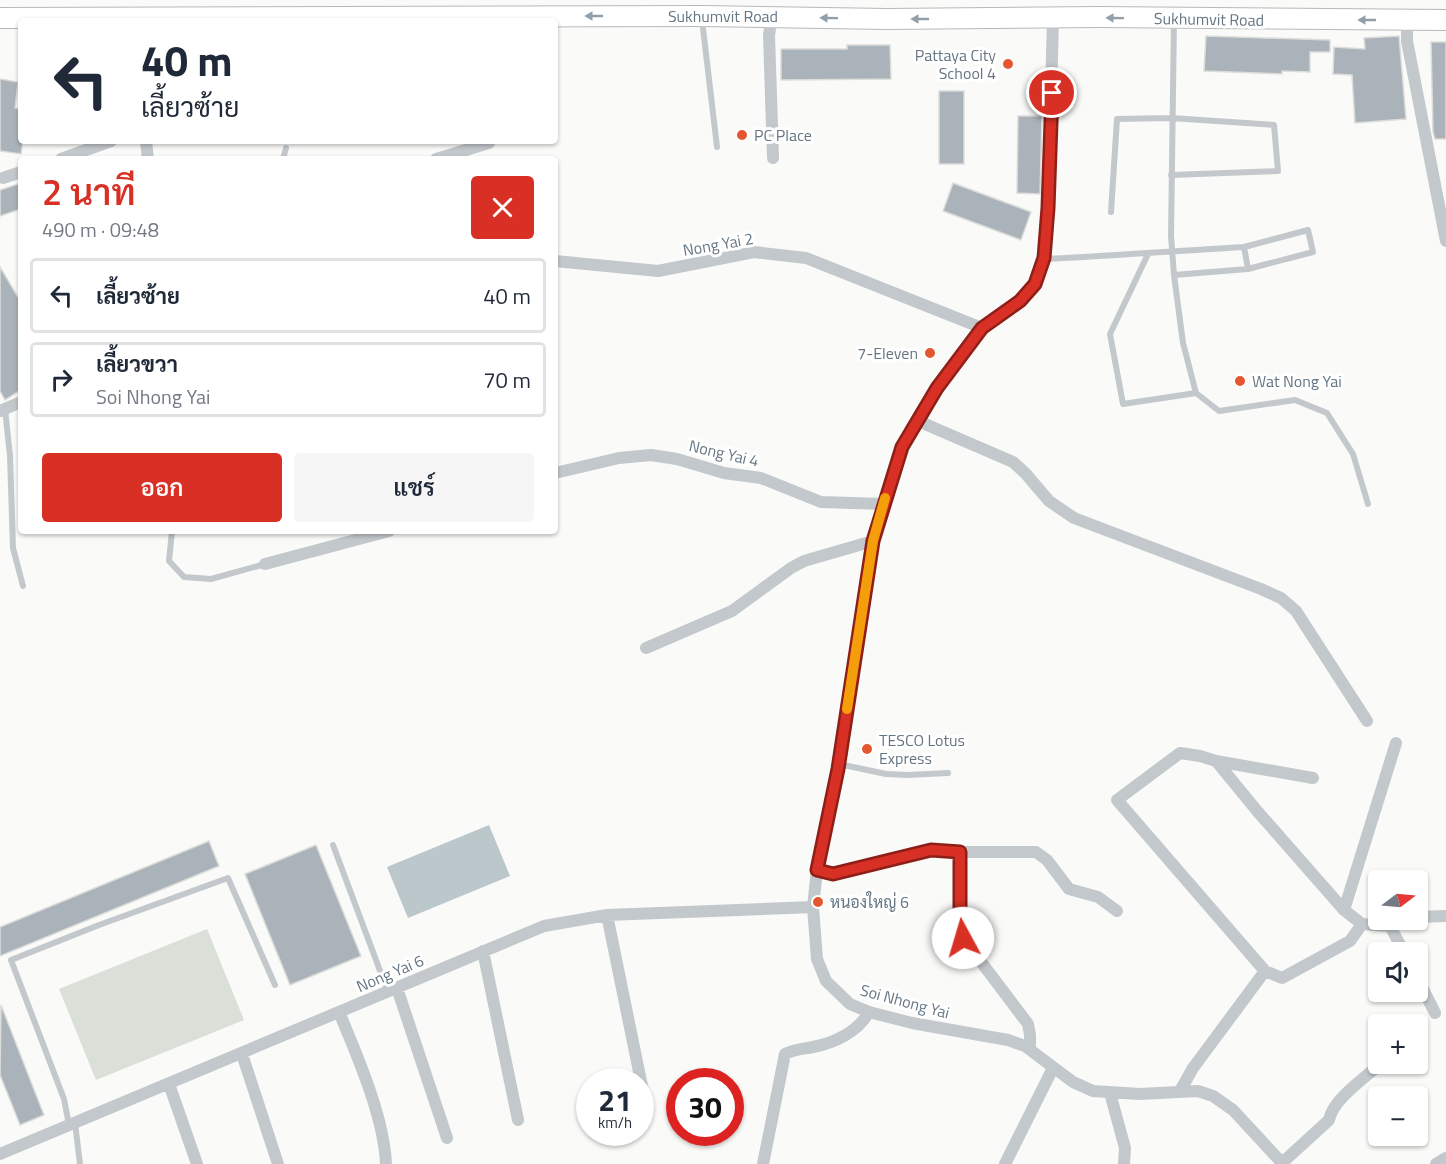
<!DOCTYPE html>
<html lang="th">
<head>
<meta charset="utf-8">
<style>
	body { margin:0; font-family:"Titillium Web",Sarabun,sans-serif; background:#f6f6f7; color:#1f2937; height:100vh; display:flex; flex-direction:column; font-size:22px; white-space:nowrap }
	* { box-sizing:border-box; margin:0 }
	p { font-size:20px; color:#747a83 }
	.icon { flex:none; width:33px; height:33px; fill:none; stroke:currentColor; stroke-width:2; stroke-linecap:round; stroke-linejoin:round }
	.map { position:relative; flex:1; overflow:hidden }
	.details { position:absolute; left:18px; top:156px; width:540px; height:378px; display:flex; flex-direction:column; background:#fff; border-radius:6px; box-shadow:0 2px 4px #0004 }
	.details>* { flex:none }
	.hud { position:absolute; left:18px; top:18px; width:540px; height:126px; border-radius:6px; box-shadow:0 2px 4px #0004; background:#fff; color:#1f2937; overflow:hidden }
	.needle { width:39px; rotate:74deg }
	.tools { position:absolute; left:1368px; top:870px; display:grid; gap:12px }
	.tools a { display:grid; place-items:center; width:60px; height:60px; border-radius:6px; background:#fff; box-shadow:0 2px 4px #0004; font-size:30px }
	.speed { position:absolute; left:576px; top:1068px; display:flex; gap:12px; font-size:30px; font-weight:700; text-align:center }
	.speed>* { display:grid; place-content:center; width:78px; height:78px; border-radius:50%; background:#fff; box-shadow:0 2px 4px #0004; line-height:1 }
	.speed small { font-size:15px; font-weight:400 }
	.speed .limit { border:9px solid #d22; background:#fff; color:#111 }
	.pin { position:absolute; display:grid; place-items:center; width:51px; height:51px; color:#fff; margin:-26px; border:3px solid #fff; border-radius:50%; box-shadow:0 2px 6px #0007 }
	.me { position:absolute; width:66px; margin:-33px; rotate:354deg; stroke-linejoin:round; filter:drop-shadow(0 0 4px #0008) }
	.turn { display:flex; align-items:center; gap:21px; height:126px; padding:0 24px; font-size:27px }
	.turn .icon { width:78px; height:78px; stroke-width:2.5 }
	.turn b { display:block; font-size:42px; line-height:51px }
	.round { display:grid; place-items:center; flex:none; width:63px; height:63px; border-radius:6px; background:#f6f6f7 }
	.headline { display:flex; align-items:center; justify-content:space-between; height:102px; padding:0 24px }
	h1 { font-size:36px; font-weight:600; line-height:45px; color:#d93025 }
	.action { display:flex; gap:12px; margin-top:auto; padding:12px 24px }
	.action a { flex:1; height:69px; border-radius:6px; background:#d93025; color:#fff; font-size:24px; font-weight:600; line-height:69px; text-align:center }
	.action a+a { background:#f6f6f7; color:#1f2937 }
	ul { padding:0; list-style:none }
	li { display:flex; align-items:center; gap:18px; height:75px; margin:0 12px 9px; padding:0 12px; border:3px solid #e0e1e3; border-radius:6px }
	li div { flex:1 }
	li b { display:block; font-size:22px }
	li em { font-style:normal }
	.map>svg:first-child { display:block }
	.green { fill:#dadfd7 }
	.water { fill:#bbc7cb }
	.building { fill:#aab3b9; stroke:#dcdcda; stroke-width:1.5 }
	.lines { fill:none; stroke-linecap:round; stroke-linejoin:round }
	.trunk-casing { stroke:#b4b9bd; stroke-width:22 }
	.service { stroke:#c3c8cc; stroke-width:6 }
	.minor { stroke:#c3c8cc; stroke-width:12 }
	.trunk { stroke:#fff; stroke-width:20 }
	.oneway { fill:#939fa8 }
	.route-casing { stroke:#8d1f18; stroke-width:15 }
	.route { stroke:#d93025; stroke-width:10 }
	.slow { stroke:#f59e0b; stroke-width:10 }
	.poi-dot { fill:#e4572e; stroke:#fff; stroke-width:2 }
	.labels { text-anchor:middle; stroke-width:6; stroke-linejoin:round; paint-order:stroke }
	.street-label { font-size:16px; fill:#657683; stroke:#fff }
	.poi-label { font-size:16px; fill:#657683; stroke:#fff; text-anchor:start }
</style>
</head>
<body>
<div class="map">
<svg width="1446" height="1164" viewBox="0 0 1446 1164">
	<rect width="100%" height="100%" fill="#fafaf8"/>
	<path class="green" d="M207,929L244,1020L96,1080L59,989Z"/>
	<path class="water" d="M489,825L510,876L408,918L387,867Z"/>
	<path class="building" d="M1206,36L1330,40V52H1310V72L1282,71V74L1204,71Z
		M1399,36L1406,119L1355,123L1352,75L1333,74L1334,47L1365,49L1364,38Z
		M1431,42H1446V139H1435L1433,132Z
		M847,45H890L891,79L781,80V49H847Z
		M0,79L18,82L15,108L21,109V141H23L21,154L0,151Z
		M939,91H964V164H939Z
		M1018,116H1042L1040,194L1017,193Z
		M21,183V209L0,216V190Z
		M953,183L1031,212L1021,240L943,211Z
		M0,267L21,302V390L5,400L0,391Z
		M209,841L219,866L0,956V927Z
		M316,845L361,956L290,985L245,874Z
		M1,1005L44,1115L20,1125L0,1075Z"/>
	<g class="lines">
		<g class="trunk-casing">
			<path id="trunk" d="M0,18L702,16L887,19L1098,17L1446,20"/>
		</g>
		<path class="service" d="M702,20L717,147
			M283,159L286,148
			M1111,212L1117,119L1171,118L1274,125L1278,171L1171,175
			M1244,247L1308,230L1313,252L1248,269
			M1148,254L1110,334L1123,404L1196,393
			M1044,259C1111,256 1177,251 1244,247L1248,269L1174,275L1171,236L1174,19
			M1174,275L1183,343L1196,393L1219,411L1295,400L1327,413L1353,454L1368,504
			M5,409L10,456L13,548L23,586
			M172,531L169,561L184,577L211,579L265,564
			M839,764L886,774L908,775L948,773
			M333,845L388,992
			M75,1123L80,1164
			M69,1125L64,1099L11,960L99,925L228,878L275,985"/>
		<path class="minor" d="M772,16L769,35L773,158
			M1053,18L1048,208L1044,259L1035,284L1020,301L982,328L937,388L902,447L873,541L838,769L817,870L813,907L817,959L826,981L850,1004L869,1012L912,1023L1008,1040L1025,1046L1073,1082L1093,1091L1140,1094L1198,1091L1213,1096L1233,1110L1283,1164
			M1407,20V41L1446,241
			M146,141L148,159
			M61,159L111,141
			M436,159L489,143
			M3,178L21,172
			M555,261L658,271L754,252L806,258L982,328
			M0,411L21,402
			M918,421L1013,462L1026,474L1049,501L1074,518L1261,589L1281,598L1296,611L1367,721
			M555,473L619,458L651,455L677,459L724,473L761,478L821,502L883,504
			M265,564L389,531
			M646,648L732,611L791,568L804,561L873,541
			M1216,761L1313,778
			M960,852V927L963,938L1028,1024L1030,1035V1049
			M817,870L833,874L931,850L960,852H1036L1047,860L1069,889L1098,897L1117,911
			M1344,910L1396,743
			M607,915L644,1096
			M1418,917L1446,916
			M1390,926L1404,952
			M483,951L518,1120
			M1265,971L1117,800L1180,753L1200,756L1216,761L1258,812L1344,910L1362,924
			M1418,979L1435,1013
			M397,988L447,1138
			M339,1012C357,1055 384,1117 386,1164
			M242,1054L278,1164
			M169,1084L197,1164
			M1180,1091L1193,1068L1265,971L1282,978L1350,941L1362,924L1390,926L1404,920
			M1110,1093L1125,1148L1124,1164
			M0,1154L544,926L607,915L813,907
			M1282,1163L1329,1120C1333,1099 1365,1078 1380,1064
			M763,1164L785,1054C794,1049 803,1049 813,1047C834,1043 858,1032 869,1012
			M1005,1164L1053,1068
			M1436,1164L1446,1158"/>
		<use href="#trunk" class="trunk"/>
	</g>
	<defs><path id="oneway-solid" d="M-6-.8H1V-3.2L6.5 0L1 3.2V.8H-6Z" transform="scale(1.5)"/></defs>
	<g class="oneway">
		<use href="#oneway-solid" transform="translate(594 16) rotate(180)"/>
		<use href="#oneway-solid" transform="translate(829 18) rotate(-179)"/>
		<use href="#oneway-solid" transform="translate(1115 18) rotate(-179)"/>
		<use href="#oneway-solid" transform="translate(920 19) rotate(180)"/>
		<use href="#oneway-solid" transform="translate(1367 20) rotate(-180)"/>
	</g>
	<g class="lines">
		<g class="route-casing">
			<path id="route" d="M963,938L960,927V852L931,850L833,874L817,870L838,769L873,541L902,447L937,388L982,328L1020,301L1035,284L1044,258L1048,208L1052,93"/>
		</g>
		<use href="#route" class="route"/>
		<path class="slow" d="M847,709L873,541L885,498"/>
	</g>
	<g class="poi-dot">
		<circle cx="1008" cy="64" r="6"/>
		<circle cx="742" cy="135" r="6"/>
		<circle cx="930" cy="353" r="6"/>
		<circle cx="1240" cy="381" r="6"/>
		<circle cx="867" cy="749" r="6"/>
		<circle cx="818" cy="902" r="6"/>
	</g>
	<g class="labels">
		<g class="street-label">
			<text x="723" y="22">Sukhumvit Road</text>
			<text transform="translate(1209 19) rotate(1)" y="6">Sukhumvit Road</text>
			<text transform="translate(718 244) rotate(-10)" y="6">Nong Yai 2</text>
			<text transform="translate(724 453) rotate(13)" y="6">Nong Yai 4</text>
			<text transform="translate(390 973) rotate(-23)" y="6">Nong Yai 6</text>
			<text transform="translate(905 1001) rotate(15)" y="6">Soi Nhong Yai</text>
		</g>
		<g class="poi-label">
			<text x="996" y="61" text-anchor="end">Pattaya City<tspan x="996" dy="18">School 4</tspan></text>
			<text x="754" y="141">PC Place</text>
			<text x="918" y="359" text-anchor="end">7-Eleven</text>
			<text x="1252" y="387">Wat Nong Yai</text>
			<text x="879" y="746">TESCO Lotus<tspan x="879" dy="18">Express</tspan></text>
			<text x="830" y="908">หนองใหญ่ 6</text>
		</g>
	</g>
</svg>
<div class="tools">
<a><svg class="needle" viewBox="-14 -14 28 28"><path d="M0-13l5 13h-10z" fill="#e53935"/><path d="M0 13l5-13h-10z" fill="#747a83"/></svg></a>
<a><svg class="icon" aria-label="sound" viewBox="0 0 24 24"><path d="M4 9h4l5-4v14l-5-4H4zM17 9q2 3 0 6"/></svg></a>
<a>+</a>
<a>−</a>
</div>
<div class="speed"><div>21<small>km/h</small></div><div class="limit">30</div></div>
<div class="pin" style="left:1052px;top:93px;background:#d93025"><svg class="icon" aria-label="arrive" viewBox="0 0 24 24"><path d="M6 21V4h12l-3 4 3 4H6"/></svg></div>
<svg class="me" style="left:963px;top:938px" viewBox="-20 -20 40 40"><circle r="19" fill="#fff"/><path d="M0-13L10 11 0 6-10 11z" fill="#d93025"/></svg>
<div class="hud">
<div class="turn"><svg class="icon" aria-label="left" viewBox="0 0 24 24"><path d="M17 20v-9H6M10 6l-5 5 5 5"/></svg><div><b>40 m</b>เลี้ยวซ้าย</div></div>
</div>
<section class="details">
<div class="headline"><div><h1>2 นาที</h1><p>490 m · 09:48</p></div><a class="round" style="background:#d93025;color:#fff"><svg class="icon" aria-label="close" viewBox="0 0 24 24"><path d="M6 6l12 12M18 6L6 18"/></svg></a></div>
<ul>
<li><svg class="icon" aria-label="left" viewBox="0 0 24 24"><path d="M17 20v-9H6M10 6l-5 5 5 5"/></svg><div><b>เลี้ยวซ้าย</b></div><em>40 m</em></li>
<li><svg class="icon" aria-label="right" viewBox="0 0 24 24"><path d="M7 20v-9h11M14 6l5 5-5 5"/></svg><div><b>เลี้ยวขวา</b><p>Soi Nhong Yai</p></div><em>70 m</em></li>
</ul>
<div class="action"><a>ออก</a><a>แชร์</a></div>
</section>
</div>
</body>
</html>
